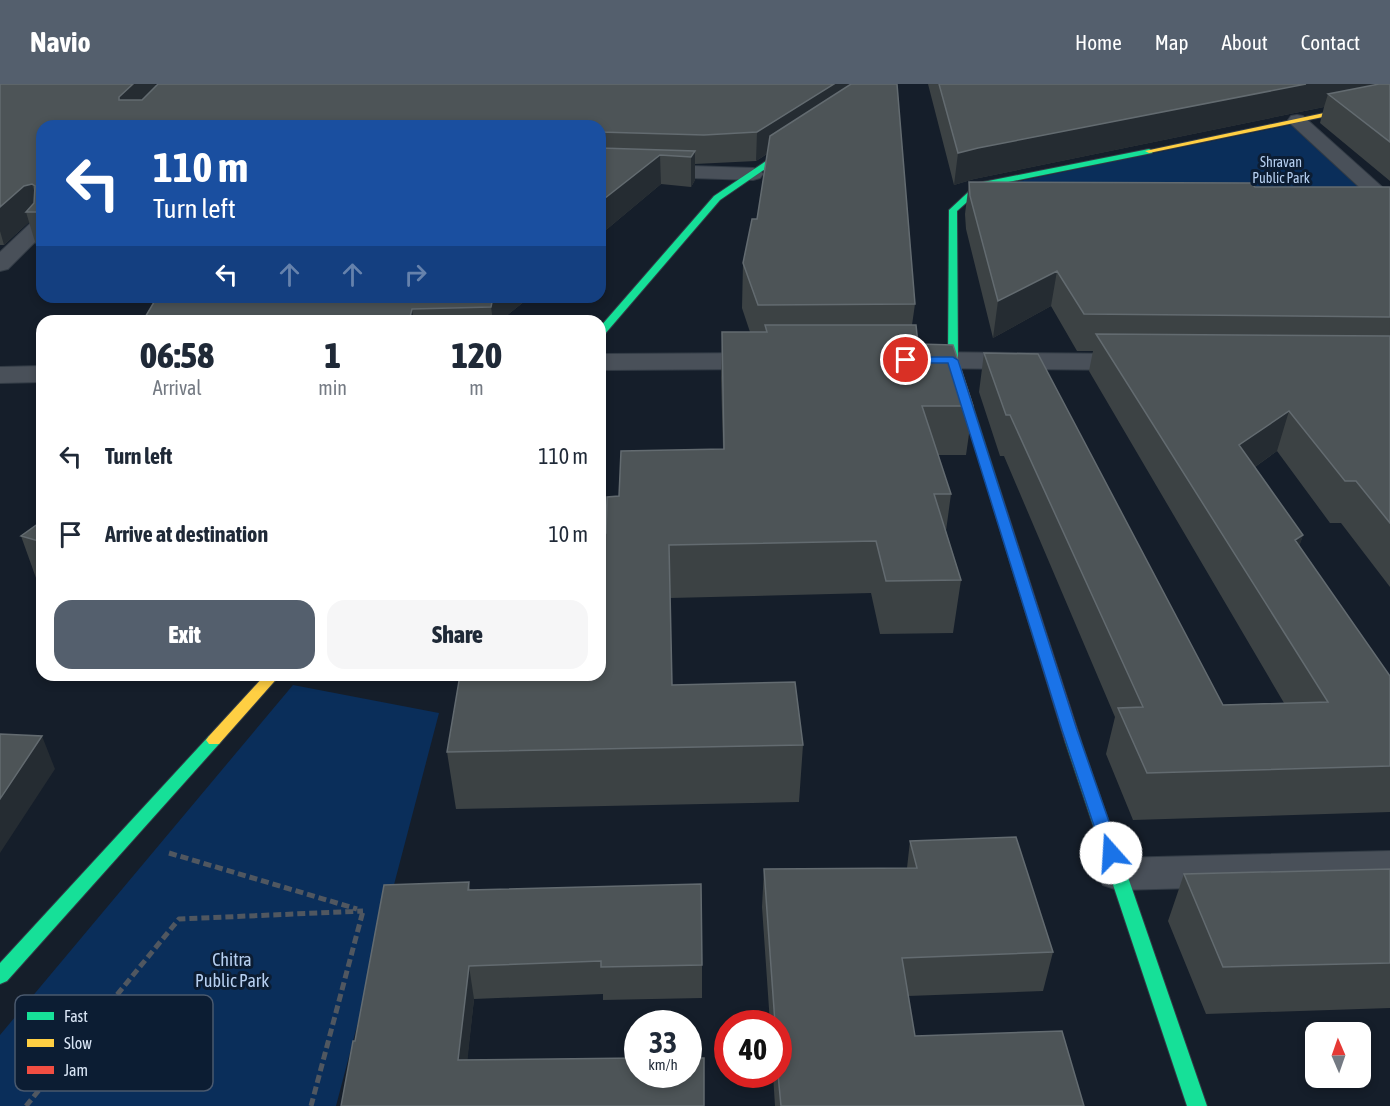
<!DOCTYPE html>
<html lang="en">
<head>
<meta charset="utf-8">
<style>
	body { margin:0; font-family:"Asap Condensed",sans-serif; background:#f6f6f7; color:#1f2937; height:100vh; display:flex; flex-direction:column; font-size:22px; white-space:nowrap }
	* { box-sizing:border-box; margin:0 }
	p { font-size:20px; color:#747a83 }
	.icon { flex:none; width:33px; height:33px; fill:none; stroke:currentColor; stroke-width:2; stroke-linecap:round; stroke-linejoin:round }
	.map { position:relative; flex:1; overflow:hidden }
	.drawer { position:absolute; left:36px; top:231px; width:570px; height:366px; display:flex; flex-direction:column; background:#fff; border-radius:18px; box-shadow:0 3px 9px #0003 }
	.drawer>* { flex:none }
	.hud { position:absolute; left:36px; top:36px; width:570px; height:183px; border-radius:18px; box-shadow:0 3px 9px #0003; background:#1a4fa0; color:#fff; overflow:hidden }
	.needle { width:39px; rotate:358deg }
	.buttons { position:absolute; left:1305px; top:938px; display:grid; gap:12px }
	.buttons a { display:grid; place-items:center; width:66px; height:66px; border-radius:12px; background:#fff; box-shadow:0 3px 9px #0003; font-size:30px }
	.speed { position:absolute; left:624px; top:926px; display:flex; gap:12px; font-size:30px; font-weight:700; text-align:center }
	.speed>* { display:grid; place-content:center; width:78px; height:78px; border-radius:50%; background:#fff; box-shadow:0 3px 9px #0003; line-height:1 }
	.speed small { font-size:15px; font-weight:400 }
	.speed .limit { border:9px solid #d22; background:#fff; color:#111 }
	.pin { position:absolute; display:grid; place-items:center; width:51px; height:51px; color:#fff; margin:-26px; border:3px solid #fff; border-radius:50%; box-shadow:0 2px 6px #0007 }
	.me { position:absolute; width:66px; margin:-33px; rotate:341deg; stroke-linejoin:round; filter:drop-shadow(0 0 4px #0008) }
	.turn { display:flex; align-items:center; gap:21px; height:126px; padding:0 18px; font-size:27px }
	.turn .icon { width:78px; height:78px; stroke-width:2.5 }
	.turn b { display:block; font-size:42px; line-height:51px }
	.lanes { display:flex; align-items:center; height:57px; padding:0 18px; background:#0003; justify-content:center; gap:30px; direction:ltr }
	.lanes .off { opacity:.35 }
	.eta { display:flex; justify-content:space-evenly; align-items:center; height:102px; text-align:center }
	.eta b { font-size:36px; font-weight:800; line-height:42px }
	.primary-button { display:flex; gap:12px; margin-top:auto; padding:12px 18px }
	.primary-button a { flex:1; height:69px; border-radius:18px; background:#545f6d; color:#fff; font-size:24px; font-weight:800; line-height:69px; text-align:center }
	.primary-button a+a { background:#f6f6f7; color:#1f2937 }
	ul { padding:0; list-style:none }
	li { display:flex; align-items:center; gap:18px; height:78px; padding:0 18px }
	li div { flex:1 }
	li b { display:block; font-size:22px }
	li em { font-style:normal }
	header { display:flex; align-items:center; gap:36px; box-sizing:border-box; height:84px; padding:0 30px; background:#545f6d; color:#fff }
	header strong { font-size:28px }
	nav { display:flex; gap:33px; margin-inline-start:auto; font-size:21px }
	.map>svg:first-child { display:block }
	.green { fill:#0a2e5a }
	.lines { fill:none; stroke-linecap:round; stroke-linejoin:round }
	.street-casing { stroke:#323b45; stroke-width:2 }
	.fast-casing { stroke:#323b45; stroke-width:2 }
	.slow-casing { stroke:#323b45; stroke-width:2 }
	.jam-casing { stroke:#323b45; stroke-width:2 }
	.path { stroke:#505760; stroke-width:5; stroke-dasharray:8 4; stroke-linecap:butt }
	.street { fill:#495059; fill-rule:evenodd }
	.fast { fill:#16e098; fill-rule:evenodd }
	.slow { fill:#ffcf43; fill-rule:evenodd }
	.jam { fill:#f24e42; fill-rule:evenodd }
	.wall { fill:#3c4244 }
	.shaded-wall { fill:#252c32 }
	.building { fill:#4d5457; stroke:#636b70; stroke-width:1.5 }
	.route { fill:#1a73e8; stroke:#114b97; stroke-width:1.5 }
	.labels { text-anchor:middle; stroke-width:6; stroke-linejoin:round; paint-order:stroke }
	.far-park-label { font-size:14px; fill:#b7d0f1; stroke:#0c1d33 }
	.near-park-label { font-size:18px; fill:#b7d0f1; stroke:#0c1d33 }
	.key { fill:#0c1d33; stroke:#4a596e; stroke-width:1.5 }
	.key-label { font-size:16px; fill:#dae6f6 }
</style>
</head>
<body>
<header>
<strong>Navio</strong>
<nav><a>Home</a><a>Map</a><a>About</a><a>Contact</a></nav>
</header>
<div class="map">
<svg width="1390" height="1022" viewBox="0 0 1390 1022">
	<rect width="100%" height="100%" fill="#151e2a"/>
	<path class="green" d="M1295,40L1386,126L990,103Z
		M293,601L439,629L336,1022H0V951Z"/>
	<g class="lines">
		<g class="street-casing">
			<path id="street" d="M1297,31L1303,32L1390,110V127L1383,125L1291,40L1288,36L1291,32Z
				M600,79L753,84L760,86L763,90L760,94L753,96L600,91Z
				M42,133V151L8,185L0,187V168L35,135Z
				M923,268L1135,270L1144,273L1148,278L1144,283L1135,286L923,284L914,281L910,276L914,271Z
				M766,269L775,272L779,277L775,282L766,285L600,286V270Z
				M42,282V298L0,299V283Z
				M1390,767V799L1118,806L1103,801L1097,790L1103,779L1118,774Z"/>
		</g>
		<g class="fast-casing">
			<path id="fast" d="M799,55L806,57L720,116L604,251L600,252V243L714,112Z
				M1149,65L1153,67L1152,69L984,103L957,127L958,276L1001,409L995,413L991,412L948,276L949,126L978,99Z
				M214,651L219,652L222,656L219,660L7,897L0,900V879L209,652Z
				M1073,652L1078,653L1081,657L1207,1022H1187L1065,657L1068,653Z"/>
		</g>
		<g class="slow-casing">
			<path id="slow" d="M1390,15V19L1149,69L1145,67Z
				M265,591H280L219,660H209L206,656L209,652Z"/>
		</g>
		<g class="jam-casing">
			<path id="jam" d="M995,405L1001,409L1081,657L1078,661H1068L1065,657L989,409Z"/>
		</g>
		<path class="path" d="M169,769L357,825
			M26,1022L179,835L363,827
			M311,1022L363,827"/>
		<use href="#street" class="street"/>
		<use href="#fast" class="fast"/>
		<use href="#slow" class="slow"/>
		<use href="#jam" class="jam"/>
	</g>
	<path class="wall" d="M0,0H155L156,2L897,0L915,220L912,241L918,260L973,322L966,371H938L951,410L946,447L961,496L953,549L880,550L871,509L670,514L672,601L803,661L799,718L456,725L447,668L606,449L619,412L723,365L721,294L722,248H750L742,224L743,179L757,135L767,70L756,77L695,80V96L691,103L661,100L600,151V42H42V161H36L29,138L4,161H0Z
		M928,0H1390V97L1320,39L1324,23L974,95L954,101Z
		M969,98L1255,103H1390V503L1341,439H1330L1277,367L1255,383L1303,451L1299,462L1390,592V728L1133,736L1106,670L1115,633L1004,372H1000L979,308L984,269L1223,621L1284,619L1089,287L1093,267H1077L1051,222L993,254L966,145L965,130Z
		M157,213H530L500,237H145L144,235Z
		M42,437V495L36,494L21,452Z
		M910,757L1053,868L1043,907L908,912L915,952L1084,1022H775L773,990H778V939H770L762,823L764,785L907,784Z
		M1390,785V924L1206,930L1168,837L1184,790Z
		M469,798L470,805L702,881V914L603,916V910L474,915L467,976L355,957Z"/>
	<path class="shaded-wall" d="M133,0H155L157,9L126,40L119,16V13Z
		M834,0H874L756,77L757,48Z
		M1306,0H1390L1328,10L1324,23L974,95L954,101L958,69L978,64Z
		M695,67V96L691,103V73Z
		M660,71L661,100L600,151V118Z
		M32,100L41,128H26L29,138L4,161L0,147V123L24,102Z
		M1057,187L1051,222L993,254L998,217Z
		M493,213H530L500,237H493L491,223Z
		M412,225L414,237H409Z
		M1289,327L1277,367L1227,403L1239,361Z
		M1303,451L1289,494L1295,456Z
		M42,652L55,685L0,769V715Z
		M469,882L474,915L464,1009L458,976Z"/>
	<path class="building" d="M0,0H133L119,13V16H142L158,0H834L757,48L704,51L600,48V42H42V128H26L34,119L35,102L32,100L24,102L0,123Z
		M851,0H897L915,220L758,221L743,179L752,135H757L770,52Z
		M939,0H1306L978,64L958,69Z
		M1379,0H1390V58L1328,10Z
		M600,64L695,67L691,73L660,71L600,118Z
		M969,98L1251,99L1255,103H1390V233L1084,230L1057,187L998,217L970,112Z
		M157,213H493L491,223L412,225L409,237H148L149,235H144Z
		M765,241H916L918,260L953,261L973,322H922L951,410H934L961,496L886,497L876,457L669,461L672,601L795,598L803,661L447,668L460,591H600V449H606L607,413L619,412L621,367L724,365L722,248H767Z
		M1096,250L1390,252V439L1356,397H1345L1289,327L1239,361L1303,451L1295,456L1390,592V682L1147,689L1118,624L1143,623L1010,331H1006L984,269L1038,270L1223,621L1328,618Z
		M42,437V458L21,452Z
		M0,650L42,652L0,715Z
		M1016,753L1053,868L902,874L915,952L1062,947L1084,1022H781L778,990V939H775L764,785L917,784L910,757Z
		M1390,785V879L1223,883L1184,790Z
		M469,798L468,806L701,800L702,881L601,883V877L469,882L458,976L638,974V990H688V974H704V1022H341L353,957H355L384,801Z"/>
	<path class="route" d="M906,273H953L958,276L1077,646L1120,769L1117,774L1111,776L1105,774L1103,769L1062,646L948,279H902L900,276Z"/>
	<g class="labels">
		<g class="far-park-label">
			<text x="1281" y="83">Shravan<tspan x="1281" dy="16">Public Park</tspan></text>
		</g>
		<g class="near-park-label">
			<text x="232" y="882">Chitra<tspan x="232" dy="21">Public Park</tspan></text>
		</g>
	</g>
	<rect x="15" y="911" width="198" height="96" rx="9" class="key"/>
	<rect x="27" y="928" width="27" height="8" fill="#16e098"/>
	<rect x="27" y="955" width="27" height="8" fill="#ffcf43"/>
	<rect x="27" y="982" width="27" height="8" fill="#f24e42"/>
	<g class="key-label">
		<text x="64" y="938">Fast</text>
		<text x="64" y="965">Slow</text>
		<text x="64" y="992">Jam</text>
	</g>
</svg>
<div class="buttons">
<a><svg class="needle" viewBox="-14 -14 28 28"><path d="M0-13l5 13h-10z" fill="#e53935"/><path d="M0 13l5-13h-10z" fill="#747a83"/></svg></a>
</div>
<div class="speed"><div>33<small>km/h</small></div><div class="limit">40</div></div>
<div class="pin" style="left:906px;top:276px;background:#d93025"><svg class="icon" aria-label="arrive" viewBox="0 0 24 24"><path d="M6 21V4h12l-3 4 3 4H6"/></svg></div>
<svg class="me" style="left:1111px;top:769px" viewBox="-20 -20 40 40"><circle r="19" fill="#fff"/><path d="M0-13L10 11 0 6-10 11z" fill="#1a73e8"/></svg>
<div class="hud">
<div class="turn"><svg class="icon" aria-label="left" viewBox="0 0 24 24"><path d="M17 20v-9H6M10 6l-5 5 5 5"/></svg><div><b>110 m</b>Turn left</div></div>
<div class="lanes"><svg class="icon" aria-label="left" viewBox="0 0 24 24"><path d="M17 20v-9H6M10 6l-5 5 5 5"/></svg><svg class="icon off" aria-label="ahead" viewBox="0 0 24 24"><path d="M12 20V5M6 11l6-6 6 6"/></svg><svg class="icon off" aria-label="ahead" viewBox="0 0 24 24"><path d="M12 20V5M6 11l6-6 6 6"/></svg><svg class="icon off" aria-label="right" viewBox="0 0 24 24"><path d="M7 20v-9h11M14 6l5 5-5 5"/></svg></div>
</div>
<section class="drawer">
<div class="eta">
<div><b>06:58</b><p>Arrival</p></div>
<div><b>1</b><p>min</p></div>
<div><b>120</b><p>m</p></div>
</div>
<ul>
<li><svg class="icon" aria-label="left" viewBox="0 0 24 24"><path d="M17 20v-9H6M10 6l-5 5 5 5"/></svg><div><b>Turn left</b></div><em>110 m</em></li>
<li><svg class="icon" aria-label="arrive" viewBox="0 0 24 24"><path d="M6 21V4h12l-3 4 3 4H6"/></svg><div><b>Arrive at destination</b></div><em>10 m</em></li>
</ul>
<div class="primary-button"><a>Exit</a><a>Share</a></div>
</section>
</div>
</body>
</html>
